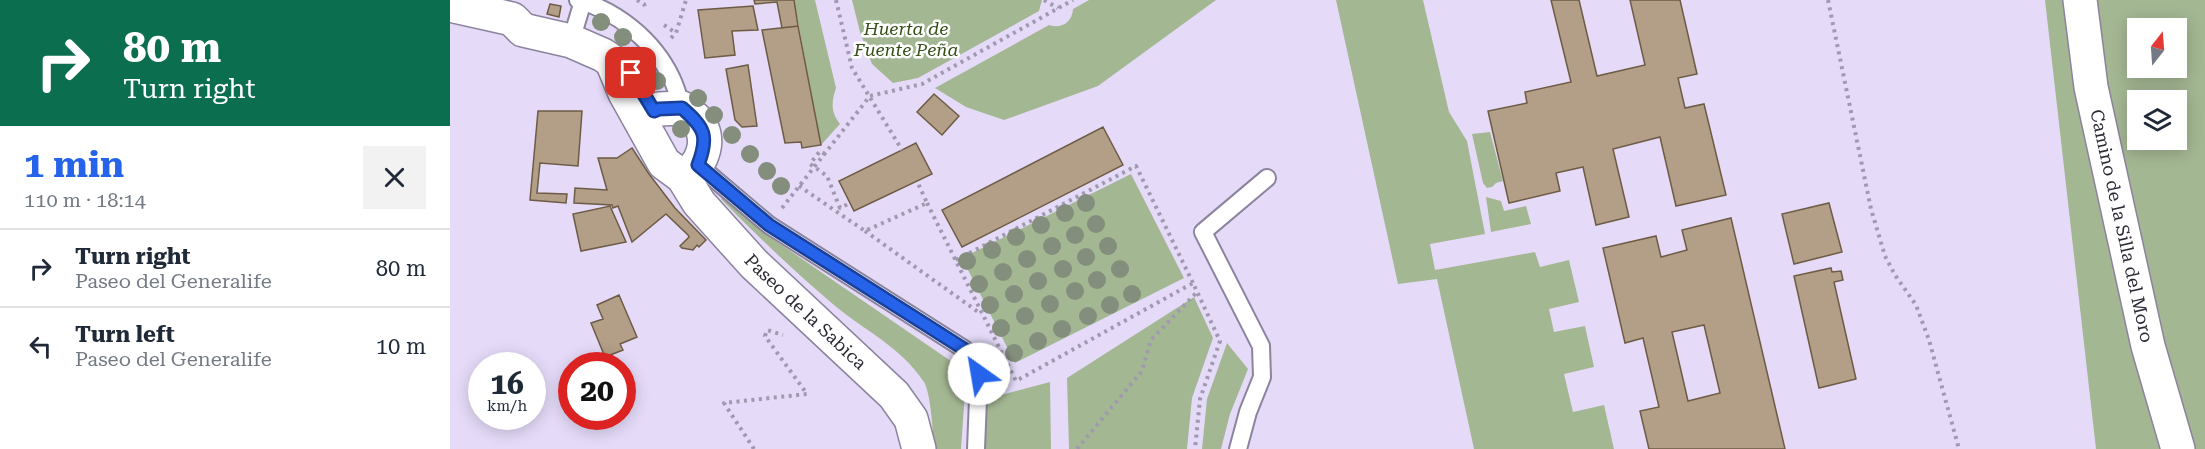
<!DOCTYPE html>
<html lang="en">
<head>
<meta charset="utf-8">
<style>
	body { margin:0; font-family:"Roboto Serif",serif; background:#f2f2f3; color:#1f2937; height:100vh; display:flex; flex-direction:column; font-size:22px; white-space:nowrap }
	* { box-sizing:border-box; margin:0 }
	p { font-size:20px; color:#747a83 }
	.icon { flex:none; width:33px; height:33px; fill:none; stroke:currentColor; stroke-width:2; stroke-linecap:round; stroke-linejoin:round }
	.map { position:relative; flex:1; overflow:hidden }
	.details { display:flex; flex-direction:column; background:#fff; width:450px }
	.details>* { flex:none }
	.hud { background:#0b6e4f; color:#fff; overflow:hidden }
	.needle { width:39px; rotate:17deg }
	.controls { position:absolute; left:1677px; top:18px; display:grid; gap:12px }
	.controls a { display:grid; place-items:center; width:60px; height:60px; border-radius:0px; background:#fff; box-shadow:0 3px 15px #0003; font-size:30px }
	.speed { position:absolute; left:18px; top:352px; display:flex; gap:12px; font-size:30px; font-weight:700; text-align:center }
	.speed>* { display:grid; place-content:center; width:78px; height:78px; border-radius:50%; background:#fff; box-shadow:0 3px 15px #0003; line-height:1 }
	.speed small { font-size:15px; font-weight:400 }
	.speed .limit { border:9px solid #d22; background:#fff; color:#111 }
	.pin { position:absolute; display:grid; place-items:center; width:51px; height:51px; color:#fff; margin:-26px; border-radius:12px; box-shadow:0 3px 9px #0006 }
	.me { position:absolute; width:66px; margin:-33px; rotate:328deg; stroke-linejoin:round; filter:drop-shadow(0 0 4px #0008) }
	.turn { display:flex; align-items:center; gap:21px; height:126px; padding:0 24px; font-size:27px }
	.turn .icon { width:78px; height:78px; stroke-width:2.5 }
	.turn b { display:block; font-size:42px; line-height:51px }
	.round { display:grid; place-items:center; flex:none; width:63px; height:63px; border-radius:0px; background:#f2f2f3 }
	.headline { display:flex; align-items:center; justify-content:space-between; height:102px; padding:0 24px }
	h1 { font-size:36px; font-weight:700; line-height:45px; color:#2563eb }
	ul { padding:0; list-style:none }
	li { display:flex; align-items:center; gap:18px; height:78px; padding:0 24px; border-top:2px solid #e0e1e3 }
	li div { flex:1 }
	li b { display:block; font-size:22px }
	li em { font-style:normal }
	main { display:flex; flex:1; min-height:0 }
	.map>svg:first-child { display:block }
	.green { fill:#a4b793; fill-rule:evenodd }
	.building { fill:#b39f87; stroke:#6e5b45; stroke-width:1.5; fill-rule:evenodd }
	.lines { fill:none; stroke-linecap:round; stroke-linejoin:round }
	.lane-casing { stroke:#8c839e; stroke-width:20 }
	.street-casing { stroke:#8c839e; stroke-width:36 }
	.secondary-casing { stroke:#8c839e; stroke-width:36 }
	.path { stroke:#a199b0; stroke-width:4; stroke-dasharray:3 4.5; stroke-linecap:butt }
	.lane { stroke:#fff; stroke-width:16 }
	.street { stroke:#fff; stroke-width:33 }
	.secondary { stroke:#fff; stroke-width:33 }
	.tree { fill:#848e7c }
	.route-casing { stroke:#184099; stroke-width:15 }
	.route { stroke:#2563eb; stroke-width:10 }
	.labels { text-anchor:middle; stroke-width:5; stroke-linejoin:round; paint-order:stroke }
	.park-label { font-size:18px; font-style:italic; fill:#354f16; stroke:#fff }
	.street-label { font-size:18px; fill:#2d2935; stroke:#fff }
</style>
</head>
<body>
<main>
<section class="details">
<div class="hud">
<div class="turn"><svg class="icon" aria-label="right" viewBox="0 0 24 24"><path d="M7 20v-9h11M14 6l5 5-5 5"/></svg><div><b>80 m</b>Turn right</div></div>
</div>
<div class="headline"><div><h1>1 min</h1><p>110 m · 18:14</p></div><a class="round"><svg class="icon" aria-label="close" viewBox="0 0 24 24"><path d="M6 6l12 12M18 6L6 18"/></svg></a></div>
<ul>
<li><svg class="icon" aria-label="right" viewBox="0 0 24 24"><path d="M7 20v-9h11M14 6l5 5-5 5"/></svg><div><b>Turn right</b><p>Paseo del Generalife</p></div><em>80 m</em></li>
<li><svg class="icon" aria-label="left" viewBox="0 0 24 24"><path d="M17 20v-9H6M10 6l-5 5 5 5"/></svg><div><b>Turn left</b><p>Paseo del Generalife</p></div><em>10 m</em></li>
</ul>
</section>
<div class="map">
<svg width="1755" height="449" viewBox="0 0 1755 449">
	<rect width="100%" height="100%" fill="#e5dbf9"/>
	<path class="green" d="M344,0H365L386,88C381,103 381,112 390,124L371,145Z
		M402,0H592L589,11L468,78L443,83L422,64L410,32Z
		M639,0H766L648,86L554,120L516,107L485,88L599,25C611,29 622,23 623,9Z
		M886,0H973L999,112L1017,141L1035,234L980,244L985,270L1085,252L1090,267L1119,260L1129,302L1099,309L1104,332L1135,326L1144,367L1114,374L1123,412L1154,405L1164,449H1024L987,279L948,284Z
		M1595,0H1755V449H1646ZM1688,28H1726V68H1688ZM1688,100H1726V140H1688Z
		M1040,132L1053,181L1046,183L1042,187L1037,188L1033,183L1022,134Z
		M681,174L734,278L565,363L512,258Z
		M273,197L320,237L508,366L516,377L511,449H484C483,434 481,394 474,382C450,346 415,331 384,305C345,272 307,236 271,199Z
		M1036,197L1051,201L1054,211L1076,206L1081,224L1041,232Z
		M744,297L763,338L742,398L737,449H619L617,378Z
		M777,343L798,369L780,414L771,449H752L757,399Z
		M600,382L601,449H536V399Z"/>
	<path class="building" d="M304,0H344L348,26L332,28L327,2L305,4Z
		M1101,0H1129L1147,76L1195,65L1180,0H1230L1247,74L1228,78L1235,108L1254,104L1276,195L1226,206L1210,137L1163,149L1179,217L1146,225L1133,167L1106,173L1110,191L1059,203L1038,111L1077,103L1075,92L1121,82Z
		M100,4L111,6L109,17L97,14Z
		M303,6L308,30L282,31L285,55L255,58L248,10Z
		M348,26L371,145L352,148L351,142L335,143L312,30Z
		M298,65L307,126L292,127L285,120L276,69Z
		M484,94L509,116L492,135L467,112Z
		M88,111H132L128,166L90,163L87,193L117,194L116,203L80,200Z
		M653,127L673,165L512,247L492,210Z
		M466,143L482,174L404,211L389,181Z
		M182,148L199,174L225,208L256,240L249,247L247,245L243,250L232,248L230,246L239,237L238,235L216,214L182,242L168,206L163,208L162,205L124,203L125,188L157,190L148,158H167Z
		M1379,203L1392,252L1344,264L1332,214Z
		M160,206L176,242L131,251L123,214Z
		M1281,218L1335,449H1199L1190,411L1209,407L1193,338L1175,343L1153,248L1206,236L1211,257L1237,250L1232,230ZM1254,325L1270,393L1238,401L1222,332Z
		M1381,268L1382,272L1391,271L1393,280L1384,282L1406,379L1369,388L1344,276Z
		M169,295L187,337L170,344L173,350L155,357L141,323L153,319L147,305Z"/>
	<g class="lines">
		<g class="lane-casing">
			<path id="lane" d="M128,0C167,11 203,40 221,77C226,87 229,98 232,108
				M121,41L133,1
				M248,165L319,225L514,349L529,374L526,449
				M788,449L798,412L812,377L811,346L753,232L817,178"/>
		</g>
		<g class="street-casing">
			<g id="street">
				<path id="s1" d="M1630,0L1641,87L1698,346L1728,449"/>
				<path d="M204,111L209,109L232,108C238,113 246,118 250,124C261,144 251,166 233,177"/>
			</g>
		</g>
		<g class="secondary-casing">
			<g id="secondary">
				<path d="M0,5L62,19L73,30L121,41L153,55L182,75"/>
				<path id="s2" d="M163,64L175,93L214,163L233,177L249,203L304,264L444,395L461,419L469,449"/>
			</g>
		</g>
		<path class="path" d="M187,0L194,4L196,9
			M386,0L402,68L452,150
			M594,0L608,8
			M1378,0L1421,209L1435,256L1445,275L1466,305L1479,340L1509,449
			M214,25L226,33
			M221,38L226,33L236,0
			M375,154L370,151L360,164L377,176L390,208L400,203
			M349,186L415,231L477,203L467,181
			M477,203L566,381L743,283L770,341L750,399L745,449
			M332,208L420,96L472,84L623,0
			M415,231L531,314
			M506,260L686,166L743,283
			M304,449L274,403L357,394L315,336L317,330L333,335
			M627,449L692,371L701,340L747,292"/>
		<use href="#lane" class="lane"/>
		<use href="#street" class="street"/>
		<use href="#secondary" class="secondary"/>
	</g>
	<g class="tree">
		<circle cx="151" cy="22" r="9"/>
		<circle cx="173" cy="37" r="9"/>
		<circle cx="193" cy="57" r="9"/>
		<circle cx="207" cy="81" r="9"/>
		<circle cx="248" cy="98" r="9"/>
		<circle cx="264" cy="115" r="9"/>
		<circle cx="231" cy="129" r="9"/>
		<circle cx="282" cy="135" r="9"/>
		<circle cx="300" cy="154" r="9"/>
		<circle cx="317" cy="171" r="9"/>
		<circle cx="331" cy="186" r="9"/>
		<circle cx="636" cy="203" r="9"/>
		<circle cx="615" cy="213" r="9"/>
		<circle cx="646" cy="224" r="9"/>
		<circle cx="591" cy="225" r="9"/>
		<circle cx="625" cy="235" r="9"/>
		<circle cx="566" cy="237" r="9"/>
		<circle cx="602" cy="246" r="9"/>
		<circle cx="658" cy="246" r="9"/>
		<circle cx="542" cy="250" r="9"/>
		<circle cx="636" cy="257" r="9"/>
		<circle cx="577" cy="259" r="9"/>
		<circle cx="517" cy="261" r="9"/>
		<circle cx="613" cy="269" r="9"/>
		<circle cx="670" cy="269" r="9"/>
		<circle cx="553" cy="272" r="9"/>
		<circle cx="647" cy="280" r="9"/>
		<circle cx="588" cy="281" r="9"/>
		<circle cx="529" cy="284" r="9"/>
		<circle cx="625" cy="291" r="9"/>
		<circle cx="564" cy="294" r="9"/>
		<circle cx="682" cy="294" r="9"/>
		<circle cx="600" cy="304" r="9"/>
		<circle cx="540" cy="305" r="9"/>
		<circle cx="660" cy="305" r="9"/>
		<circle cx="575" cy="316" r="9"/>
		<circle cx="638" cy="316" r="9"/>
		<circle cx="551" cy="328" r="9"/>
		<circle cx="612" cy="329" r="9"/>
		<circle cx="588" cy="341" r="9"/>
		<circle cx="564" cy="353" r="9"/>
	</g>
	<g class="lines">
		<g class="route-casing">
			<path id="route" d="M181,73L204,111L209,109L232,108C255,128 259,136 248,165L319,225L514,349L529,374"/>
		</g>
		<use href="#route" class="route"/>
	</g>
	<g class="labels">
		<g class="park-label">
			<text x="456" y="35">Huerta de<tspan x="456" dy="21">Fuente Peña</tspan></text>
		</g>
		<g class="street-label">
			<text dy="6" stroke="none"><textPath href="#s1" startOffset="230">Camino de la Silla del Moro</textPath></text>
			<text dy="6" stroke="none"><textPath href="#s2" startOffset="318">Paseo de la Sabica</textPath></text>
		</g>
	</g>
</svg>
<div class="controls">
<a><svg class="needle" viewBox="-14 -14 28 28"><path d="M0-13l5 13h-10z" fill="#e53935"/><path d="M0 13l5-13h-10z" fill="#747a83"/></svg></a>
<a><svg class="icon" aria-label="layers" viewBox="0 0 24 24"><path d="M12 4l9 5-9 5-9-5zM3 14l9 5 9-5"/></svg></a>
</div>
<div class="speed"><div>16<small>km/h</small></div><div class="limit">20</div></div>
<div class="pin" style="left:181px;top:73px;background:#d93025"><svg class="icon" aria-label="arrive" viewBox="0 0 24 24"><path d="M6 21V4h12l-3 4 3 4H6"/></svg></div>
<svg class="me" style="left:529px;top:374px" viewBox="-20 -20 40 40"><circle r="19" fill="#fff"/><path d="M0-13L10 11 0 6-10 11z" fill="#2563eb"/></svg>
</div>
</main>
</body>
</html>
